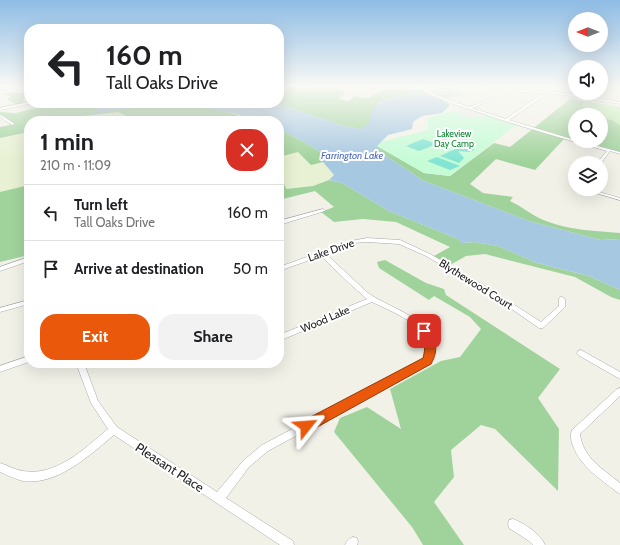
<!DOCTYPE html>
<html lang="en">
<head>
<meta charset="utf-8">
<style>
	body { margin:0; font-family:Cabin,sans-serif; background:#f2f2f2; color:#202124; height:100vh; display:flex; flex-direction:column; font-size:15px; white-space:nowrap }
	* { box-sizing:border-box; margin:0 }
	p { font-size:13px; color:#757577 }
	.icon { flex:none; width:22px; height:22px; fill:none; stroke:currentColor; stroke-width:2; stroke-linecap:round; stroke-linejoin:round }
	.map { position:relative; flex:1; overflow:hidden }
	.side { position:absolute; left:24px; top:116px; width:260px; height:252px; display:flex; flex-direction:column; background:#fff; border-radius:16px; box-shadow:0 4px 16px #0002 }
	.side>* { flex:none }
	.banner { position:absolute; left:24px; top:24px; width:260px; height:84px; border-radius:16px; box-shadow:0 4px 16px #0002; background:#fff; color:#202124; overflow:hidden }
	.needle { width:26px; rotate:270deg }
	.buttons { position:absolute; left:568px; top:12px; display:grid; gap:8px }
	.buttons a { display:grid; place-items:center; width:40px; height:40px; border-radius:50%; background:#fff; box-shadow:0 4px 16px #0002; font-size:20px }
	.pin { position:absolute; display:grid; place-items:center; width:34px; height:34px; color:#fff; margin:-17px; border-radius:8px; box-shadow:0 2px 6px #0006 }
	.me { position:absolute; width:44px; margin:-22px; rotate:62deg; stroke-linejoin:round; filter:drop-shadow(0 0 3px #0008) }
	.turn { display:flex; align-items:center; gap:14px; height:84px; padding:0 16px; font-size:18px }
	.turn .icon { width:52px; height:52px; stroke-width:2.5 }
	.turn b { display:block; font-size:28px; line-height:34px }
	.round { display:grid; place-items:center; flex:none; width:42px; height:42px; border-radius:16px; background:#f2f2f2 }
	.head { display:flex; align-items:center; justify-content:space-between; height:68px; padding:0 16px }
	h1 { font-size:24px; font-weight:800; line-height:30px }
	.primary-button { display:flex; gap:8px; margin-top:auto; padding:8px 16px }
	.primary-button a { flex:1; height:46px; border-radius:16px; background:#ea580c; color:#fff; font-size:16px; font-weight:800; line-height:46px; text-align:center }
	.primary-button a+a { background:#f2f2f2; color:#202124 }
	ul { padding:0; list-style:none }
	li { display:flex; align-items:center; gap:12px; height:56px; padding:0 16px; border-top:1px solid #e0e0e0 }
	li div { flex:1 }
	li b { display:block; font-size:15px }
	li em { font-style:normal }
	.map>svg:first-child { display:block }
	.farmland { fill:#e8f1d3 }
	.grass { fill:#bfedad }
	.forest { fill:#a0d39b }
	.wetland { fill:#c4e1da }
	.park { fill:#c5fcd6 }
	.pitch { fill:#84e4d3 }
	.parking { fill:#eaeaea }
	.water { fill:#a7c8e1 }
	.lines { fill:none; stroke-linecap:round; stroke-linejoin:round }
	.stream { stroke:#a7c8e1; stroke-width:1 }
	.minor-casing { stroke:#a9a9a9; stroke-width:1 }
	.minor { fill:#fff; fill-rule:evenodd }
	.route { fill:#ea580c; stroke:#983908 }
	.labels { text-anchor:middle; stroke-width:4; stroke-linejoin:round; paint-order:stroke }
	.far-park-label { font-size:9px; fill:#07892e; stroke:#fff }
	.far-water-label { font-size:10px; font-style:italic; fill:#4868b7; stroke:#fff }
	.street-label { font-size:11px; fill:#222; stroke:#fff }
	.near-street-label { font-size:13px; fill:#222; stroke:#fff }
</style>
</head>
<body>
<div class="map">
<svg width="620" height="545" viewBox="0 0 620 545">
	<rect width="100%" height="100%" fill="#f2f1e8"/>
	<path class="farmland" d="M118,112L126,116L164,119L181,116L198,121L78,120L84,116Z
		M29,132V185L0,192V138Z
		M298,152L311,165L323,162L334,175L329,180L313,186L286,189L284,184L279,185V157Z"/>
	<path class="grass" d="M583,101L620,107V125L612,120L601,118V115L583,114Z"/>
	<path class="forest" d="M287,87L345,89L343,91L345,93L339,99L349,101L354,96L368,98L384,89L422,90L431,95L411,93L387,99L379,103L370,124L360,129L344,126L275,103H279V90H286Z
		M2,92L29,93V95L24,96L23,104L17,105L6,99L11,97Z
		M570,99L583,101V114L587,115H575V141L565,138L535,170L496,159L470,184L483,193L513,197L510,201C523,207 534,217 546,221C569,230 596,231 620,233V239L601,240L532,222L513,215L424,181L380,152L377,146L424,173L450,176L494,143L510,147Z
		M57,103H118L98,109C109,109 119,109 130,108C147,106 168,97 184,108C207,105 232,112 252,121H198L181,116L164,119L126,116L118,112L84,116L78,121H29V132L0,138V127L10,125L6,119L0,116V112L16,113Z
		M601,118L612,120L620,125V152L577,141H601Z
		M279,129L301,140L322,153L323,162L311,165L298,152L279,157Z
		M329,180L342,183L389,211L458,239L462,243L475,242L498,246L537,263L589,276L620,290V300L611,297L575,277L485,254L466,256L450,265L434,256L450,247L396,222L363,219L334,222L321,212L334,207L315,191L279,200V185L284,184L286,189L313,186Z
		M29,185V212L27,224H29V255L0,262V192Z
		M385,260L426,283L444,289L446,295L560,369L538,398L559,429L558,491L495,429L481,425L451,450L454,477L434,502L464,545H423L412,527L334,432L340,418L367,407L401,429L390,389L441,361L460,357L481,329L470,317L434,296L429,300L379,268L377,262Z"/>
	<path class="wetland" d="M452,87L456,88L452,91H462L463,95L461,96L446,98L428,91H449L440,88Z"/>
	<path class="park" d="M462,106L516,125L450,176L424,173L377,146L381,142L428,130V118L456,110Z"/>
	<path class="pitch" d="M423,139L437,144L419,151L406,146Z
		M462,146L475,150L469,152L458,151L464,158L459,163L440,156Z
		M437,157L460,166L450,170L427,161Z"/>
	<path class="parking" d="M462,107L481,114L488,115L484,116L486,118L483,119L477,116L470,118L454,111Z"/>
	<path class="water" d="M411,93C425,93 439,97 450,105L442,113L422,116L413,122L412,129L388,135L377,146L380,152L424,181L513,215L532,222L601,240L620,239V290L589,276L537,263L498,246L475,242L461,243L458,239L389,211L342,183L329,180L334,175L323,162L322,153L301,140L279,129V121H252L237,114L195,106L184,108L179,104L170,103H275L344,126L360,129L370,123L371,110C383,99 396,96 411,93Z
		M118,103H149L130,108L90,114L98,109Z"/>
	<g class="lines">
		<path class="stream" d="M431,96L450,95V88L448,86"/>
		<g class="minor-casing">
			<path id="minor" d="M29,86V88L0,94V92Z
				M417,86H420L438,96L469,107L492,98V96L482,90L483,88L556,92L620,102V104L556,94L486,90L494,95V99L472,108L506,119L540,95H542V97L509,120L575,140V141H579L620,152V154L610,151L601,163H597L607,151C561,138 517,126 472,110C453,104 433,98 417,86Z
				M29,102L30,104L0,110V108Z
				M62,103H67L73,105L71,106Z
				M0,115H1L15,124L12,125L0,117Z
				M582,189H589L620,198V200Z
				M323,209L325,210V211L279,225V221Z
				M367,238L400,240L430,254L485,286L541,322L559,306V299L560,297H562L565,299V307L543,328H539L481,288L426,256L399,244L367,242L354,243L326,254L368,293C392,310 449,323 430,363L268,451L249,467L226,498L293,541L294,545H280L114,435C90,455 57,486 23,481C15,479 7,475 0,472V463C7,465 15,470 23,471C56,477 85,448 108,429L91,403L76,363H84L98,401L117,427L217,492L243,461L262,445L424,359C426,353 427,347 426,341C421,322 388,310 372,302L279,341V335L367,299L351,285L321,256L279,271V267L351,241Z
				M29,257V261L0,271V267Z
				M29,300V304L0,312V308Z
				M581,350L620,372V379L578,355L577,353L578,351Z
				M29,356V362L0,372V366Z
				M216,363H226L225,365L219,367L216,366Z
				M620,388V396L580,434C583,458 603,469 620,483V494L617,492C600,479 581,467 573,446C571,441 570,435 572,430L617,389Z
				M513,519C524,523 541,534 545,545H533L529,541L509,528L508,524L509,520Z
				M353,537L357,538L358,542L357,545H345C347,541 349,539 353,537Z"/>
		</g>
		<use href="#minor" class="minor"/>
	</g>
	<linearGradient id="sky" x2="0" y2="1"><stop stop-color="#8ebce5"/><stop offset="0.53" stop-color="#f9f9f5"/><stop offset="1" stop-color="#f9f9f5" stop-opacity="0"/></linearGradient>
	<rect width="620" height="162" fill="url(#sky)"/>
	<path class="route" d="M424,327L428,328C436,341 439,350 431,364L310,431L306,432L301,431L299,426L301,422L423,358C426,347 425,341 419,331L420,328Z"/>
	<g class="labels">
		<g class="far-park-label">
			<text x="454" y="137">Lakeview<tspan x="454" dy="10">Day Camp</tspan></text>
		</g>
		<g class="far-water-label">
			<text x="352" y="159">Farrington Lake</text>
		</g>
		<g class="street-label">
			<text transform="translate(331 250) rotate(-19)" y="4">Lake Drive</text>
			<text transform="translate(476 284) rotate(32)" y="4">Blythewood Court</text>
			<text transform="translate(325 319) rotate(-23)" y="4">Wood Lake</text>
		</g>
		<g class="near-street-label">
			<text transform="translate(170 467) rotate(33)" y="5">Pleasant Place</text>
		</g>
	</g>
</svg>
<div class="buttons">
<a><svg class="needle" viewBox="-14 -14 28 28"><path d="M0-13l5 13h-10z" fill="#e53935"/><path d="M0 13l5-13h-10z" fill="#757577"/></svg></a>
<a><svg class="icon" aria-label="sound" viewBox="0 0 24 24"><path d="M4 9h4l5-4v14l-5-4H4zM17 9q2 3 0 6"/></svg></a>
<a><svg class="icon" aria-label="search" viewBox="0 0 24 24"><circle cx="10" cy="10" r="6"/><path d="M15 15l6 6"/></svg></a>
<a><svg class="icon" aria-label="layers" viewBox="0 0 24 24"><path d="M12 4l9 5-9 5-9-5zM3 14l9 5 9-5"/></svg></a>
</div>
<div class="pin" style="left:424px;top:331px;background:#d93025"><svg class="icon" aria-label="arrive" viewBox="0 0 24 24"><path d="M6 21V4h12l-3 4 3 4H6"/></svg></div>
<svg class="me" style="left:306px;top:426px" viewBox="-20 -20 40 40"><path d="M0-17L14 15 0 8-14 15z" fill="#ea580c" stroke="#fff" stroke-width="4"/></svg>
<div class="banner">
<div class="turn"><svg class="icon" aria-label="left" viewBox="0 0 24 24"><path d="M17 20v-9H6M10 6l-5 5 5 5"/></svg><div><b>160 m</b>Tall Oaks Drive</div></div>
</div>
<section class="side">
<div class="head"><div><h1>1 min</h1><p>210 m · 11:09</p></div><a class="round" style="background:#d93025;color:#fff"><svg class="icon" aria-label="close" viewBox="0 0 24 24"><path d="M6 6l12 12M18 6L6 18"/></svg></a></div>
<ul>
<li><svg class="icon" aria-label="left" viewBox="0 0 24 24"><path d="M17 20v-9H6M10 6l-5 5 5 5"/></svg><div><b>Turn left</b><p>Tall Oaks Drive</p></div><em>160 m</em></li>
<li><svg class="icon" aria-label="arrive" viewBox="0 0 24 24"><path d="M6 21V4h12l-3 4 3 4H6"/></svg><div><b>Arrive at destination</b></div><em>50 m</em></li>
</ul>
<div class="primary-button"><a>Exit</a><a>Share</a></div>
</section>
</div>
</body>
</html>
